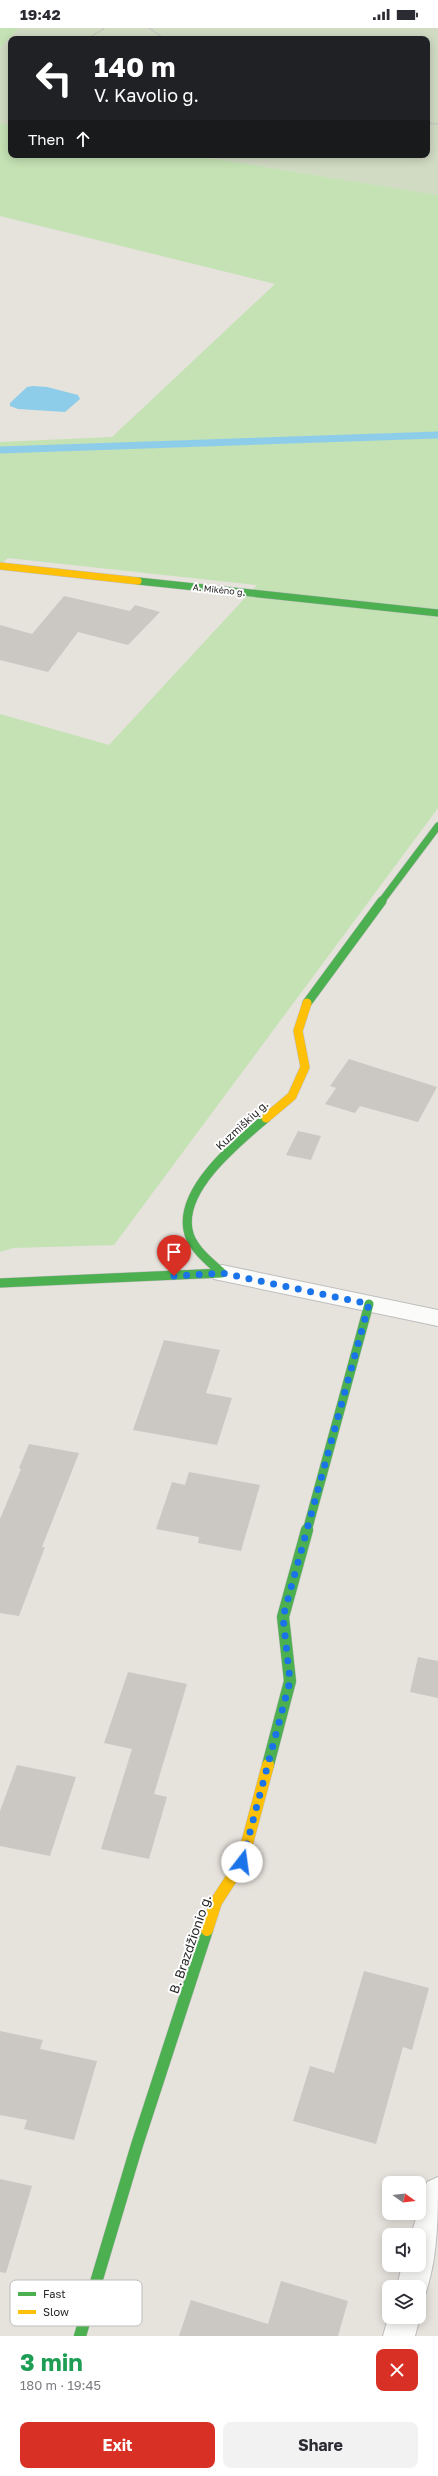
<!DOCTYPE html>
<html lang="en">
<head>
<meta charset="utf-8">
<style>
	body { margin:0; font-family:"Golos Text",sans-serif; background:#f2f2f3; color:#2b2b33; height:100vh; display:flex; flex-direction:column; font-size:15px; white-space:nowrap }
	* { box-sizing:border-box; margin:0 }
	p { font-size:13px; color:#7c7c81 }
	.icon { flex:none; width:22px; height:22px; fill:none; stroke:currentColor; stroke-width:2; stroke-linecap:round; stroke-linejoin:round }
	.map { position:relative; height:2308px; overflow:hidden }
	.details { display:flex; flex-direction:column; background:#fff; flex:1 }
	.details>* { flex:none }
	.banner { position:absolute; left:8px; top:8px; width:422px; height:122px; border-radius:8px; box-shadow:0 2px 10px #0003; background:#202124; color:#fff; overflow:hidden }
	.needle { width:26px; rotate:104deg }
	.fabs { position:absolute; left:382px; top:2148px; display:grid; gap:8px }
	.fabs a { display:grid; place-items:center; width:44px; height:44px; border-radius:8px; background:#fff; box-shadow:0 2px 10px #0003; font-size:20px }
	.pin { position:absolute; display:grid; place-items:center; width:34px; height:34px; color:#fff; margin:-41px -17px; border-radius:50% 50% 50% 0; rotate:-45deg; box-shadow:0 0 4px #0007 }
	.pin .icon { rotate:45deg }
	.me { position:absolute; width:44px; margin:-22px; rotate:15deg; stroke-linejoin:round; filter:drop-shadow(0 0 3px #0008) }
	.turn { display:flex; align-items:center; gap:14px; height:84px; padding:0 20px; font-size:18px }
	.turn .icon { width:52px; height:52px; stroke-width:2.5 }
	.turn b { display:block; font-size:28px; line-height:34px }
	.then { display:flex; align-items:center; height:38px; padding:0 20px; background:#0003; gap:8px; font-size:15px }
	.round { display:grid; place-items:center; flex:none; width:42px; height:42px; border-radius:8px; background:#f2f2f3 }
	.overview { display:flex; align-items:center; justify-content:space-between; height:68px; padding:0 20px }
	h1 { font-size:24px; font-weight:700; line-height:30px; color:#1e9e55 }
	.cta { display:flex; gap:8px; margin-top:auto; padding:8px 20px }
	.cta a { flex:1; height:46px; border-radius:8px; background:#d93025; color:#fff; font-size:16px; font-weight:700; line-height:46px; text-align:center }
	.cta a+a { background:#f2f2f3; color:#2b2b33 }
	.status { display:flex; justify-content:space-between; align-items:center; height:28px; padding:0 20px; background:#fff; direction:ltr }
	.status svg { height:11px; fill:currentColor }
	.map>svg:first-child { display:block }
	.green { fill:#c4e2b4 }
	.cemetery { fill:#d1dac3 }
	.water { fill:#8ecde9 }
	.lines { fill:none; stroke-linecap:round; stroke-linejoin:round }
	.stream { stroke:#8ecde9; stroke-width:7 }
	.building { fill:#cbc8c3 }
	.street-casing { stroke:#bfbebe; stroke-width:2 }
	.fast-far2-casing { stroke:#bfbebe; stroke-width:8 }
	.fast-far1-casing { stroke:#bfbebe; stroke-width:10 }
	.fast-casing { stroke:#bfbebe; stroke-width:13 }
	.slow-far2-casing { stroke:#bfbebe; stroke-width:8 }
	.slow-far1-casing { stroke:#bfbebe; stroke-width:10 }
	.slow-casing { stroke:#bfbebe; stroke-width:13 }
	.path { stroke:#c2c2c1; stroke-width:1.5; stroke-dasharray:2 1; stroke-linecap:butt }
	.street { fill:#fbfbfa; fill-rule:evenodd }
	.fast-far2 { stroke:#4caf50; stroke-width:7 }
	.fast-far1 { stroke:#4caf50; stroke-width:9 }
	.fast { stroke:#4caf50; stroke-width:12 }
	.slow-far2 { stroke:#ffc107; stroke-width:7 }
	.slow-far1 { stroke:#ffc107; stroke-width:9 }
	.slow { stroke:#ffc107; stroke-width:12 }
	.route { stroke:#1a73e8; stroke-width:7; stroke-dasharray:0 12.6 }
	.labels { text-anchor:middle; stroke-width:4; stroke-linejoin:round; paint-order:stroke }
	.far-street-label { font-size:9px; fill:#272727; stroke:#fff }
	.street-label { font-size:11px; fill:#272727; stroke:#fff }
	.near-street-label { font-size:13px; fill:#272727; stroke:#fff }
	.key { fill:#fff; stroke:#bebebe; stroke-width:1 }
	.key-label { font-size:11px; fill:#272727 }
</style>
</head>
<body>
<div class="status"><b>19:42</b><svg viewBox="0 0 49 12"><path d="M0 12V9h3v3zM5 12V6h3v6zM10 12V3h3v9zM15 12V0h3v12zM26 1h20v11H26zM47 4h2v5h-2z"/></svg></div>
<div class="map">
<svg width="438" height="2308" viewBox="0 0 438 2308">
	<rect width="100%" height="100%" fill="#e6e2dc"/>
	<path class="green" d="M0,0H19L0,20Z
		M0,95L11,97V127H193L438,167V780L114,1217L13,1220L0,1224V686L109,717L257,557L8,530L0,537V414L112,409L275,256L0,188Z"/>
	<path class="cemetery" d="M19,0H438V167L193,127H427V11H11V97L0,95V20Z"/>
	<path class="water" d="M33,358L47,359L78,367L80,371L65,384L18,381L10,378V375L27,359Z"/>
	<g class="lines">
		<path class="stream" d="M0,422L438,407"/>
	</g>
	<path class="building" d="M64,568L130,583L135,577L160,584L128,617L78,604L48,644L0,632V597L32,606Z
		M349,1031L437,1059L418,1094L360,1078L355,1085L325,1076L336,1060L330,1058Z
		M298,1103L321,1108L311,1132L286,1127Z
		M164,1312L220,1322L206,1365L232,1370L217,1417L133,1402Z
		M29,1416L79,1425L42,1519H45L19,1588L0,1585V1491L21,1441L19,1440Z
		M189,1444L260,1457L241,1523L198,1515L199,1509L156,1501L172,1454L185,1457Z
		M418,1629L438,1633V1670L410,1664Z
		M128,1644L187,1656L154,1766L167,1769L149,1831L101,1821L132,1721L104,1715Z
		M17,1737L76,1749L50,1828L0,1818V1783Z
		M364,1943L429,1960L412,2022L403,2019L376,2116L293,2093L310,2038L334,2045Z
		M0,2003L43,2012L40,2021L97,2033L74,2112L24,2101L27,2092L0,2087Z
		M0,2151L32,2158L6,2245L0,2244Z
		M281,2253L348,2273L338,2308H179L191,2272L268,2296Z"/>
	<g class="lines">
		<g class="street-casing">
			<path id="street" d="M222,1237L438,1282V1298L214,1251L211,1245L214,1239Z
				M438,2149C438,2191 438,2231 424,2270L419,2272V2259H397L402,2237H419V2207H411L427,2154Z
				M389,2287V2289H419V2287L420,2289L415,2308H383Z"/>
		</g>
		<g class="fast-far2-casing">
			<path id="fast-far2" d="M138,553L438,585
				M381,874L438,798"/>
		</g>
		<g class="fast-far1-casing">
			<path id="fast-far1" d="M307,975L382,873
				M0,1255L222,1245C210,1234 191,1220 188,1202C180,1160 238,1114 266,1090
				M307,1503L369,1276"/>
		</g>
		<g class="fast-casing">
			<path id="fast" d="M268,1737L290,1653L283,1589L307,1502
				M80,2308L137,2117L207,1902"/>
		</g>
		<g class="slow-far2-casing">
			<path id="slow-far2" d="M0,538L138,553"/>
		</g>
		<g class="slow-far1-casing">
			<path id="slow-far1" d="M266,1090L292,1068L305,1039L298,1003L307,975"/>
		</g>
		<g class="slow-casing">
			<path id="slow" d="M207,1902L216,1874L242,1834L268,1737"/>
		</g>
		<path class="path" d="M149,0L165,11
			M87,11L105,0
			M427,95L438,96"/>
		<use href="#street" class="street"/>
		<use href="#fast-far2" class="fast-far2"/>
		<use href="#fast-far1" class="fast-far1"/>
		<use href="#fast" class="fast"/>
		<use href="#slow-far2" class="slow-far2"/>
		<use href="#slow-far1" class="slow-far1"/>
		<use href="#slow" class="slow"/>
	</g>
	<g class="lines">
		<path class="route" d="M174,1248L222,1245L369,1276L283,1589L290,1653L242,1834"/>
	</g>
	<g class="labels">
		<g class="far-street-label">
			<text transform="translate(219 562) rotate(6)" y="3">A. Mikėno g.</text>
		</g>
		<g class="street-label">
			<text transform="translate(242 1097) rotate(-43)" y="4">Kuzmiškių g.</text>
		</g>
		<g class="near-street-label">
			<text transform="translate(190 1916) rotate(-71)" y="5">B. Brazdžionio g.</text>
		</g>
	</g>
	<rect x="10" y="2252" width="132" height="46" rx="6" class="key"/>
	<rect x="18" y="2264" width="18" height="4" fill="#4caf50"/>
	<rect x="18" y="2282" width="18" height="4" fill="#ffc107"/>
	<g class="key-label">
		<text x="43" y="2270">Fast</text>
		<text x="43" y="2288">Slow</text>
	</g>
</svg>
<div class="fabs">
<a><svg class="needle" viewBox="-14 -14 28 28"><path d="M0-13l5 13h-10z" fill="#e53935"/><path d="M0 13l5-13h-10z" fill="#7c7c81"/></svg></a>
<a><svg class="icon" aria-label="sound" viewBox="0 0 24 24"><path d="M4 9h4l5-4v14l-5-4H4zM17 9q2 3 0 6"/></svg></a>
<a><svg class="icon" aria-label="layers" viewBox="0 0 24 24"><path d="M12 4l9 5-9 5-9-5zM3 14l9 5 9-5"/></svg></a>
</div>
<div class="pin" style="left:174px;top:1248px;background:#d93025"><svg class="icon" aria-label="arrive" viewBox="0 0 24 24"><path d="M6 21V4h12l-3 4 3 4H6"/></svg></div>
<svg class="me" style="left:242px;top:1834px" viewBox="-20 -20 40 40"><circle r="19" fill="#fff"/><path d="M0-13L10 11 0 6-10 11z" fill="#1a73e8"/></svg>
<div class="banner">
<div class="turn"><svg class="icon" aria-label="left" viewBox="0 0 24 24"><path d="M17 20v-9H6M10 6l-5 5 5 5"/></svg><div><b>140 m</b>V. Kavolio g.</div></div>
<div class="then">Then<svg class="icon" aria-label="ahead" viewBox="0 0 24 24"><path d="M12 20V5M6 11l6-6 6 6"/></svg></div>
</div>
</div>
<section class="details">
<div class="overview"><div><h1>3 min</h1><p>180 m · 19:45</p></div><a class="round" style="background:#d93025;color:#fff"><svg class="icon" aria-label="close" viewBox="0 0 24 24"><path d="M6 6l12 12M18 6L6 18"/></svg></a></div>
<div class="cta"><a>Exit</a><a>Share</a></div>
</section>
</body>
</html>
